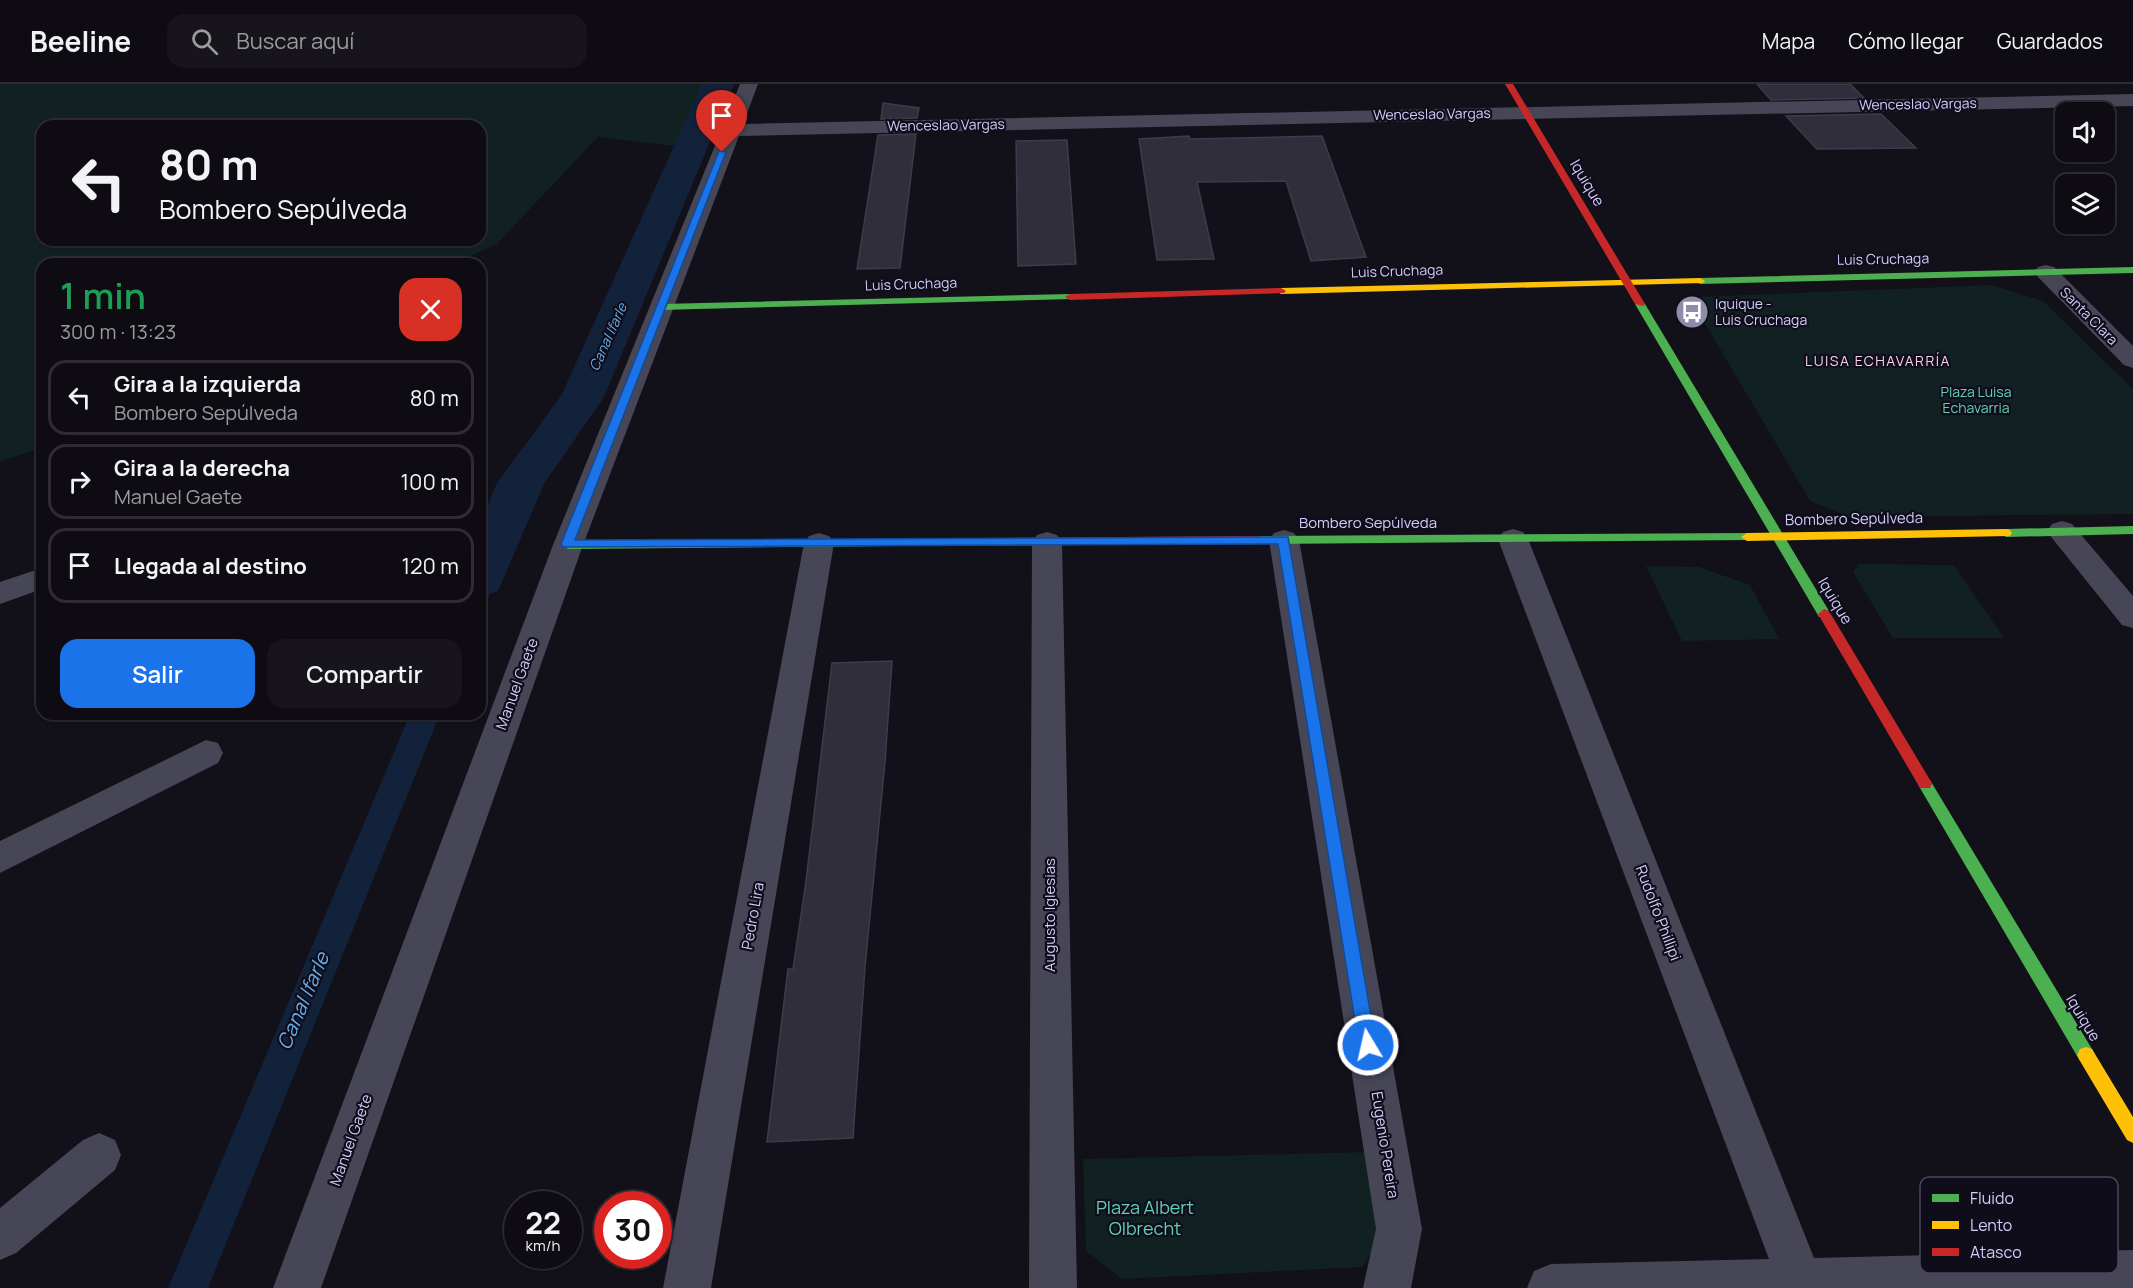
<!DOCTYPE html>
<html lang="es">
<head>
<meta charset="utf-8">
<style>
	body { margin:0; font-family:Manrope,sans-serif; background:#17151b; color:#f1f3f6; height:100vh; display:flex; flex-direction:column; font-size:22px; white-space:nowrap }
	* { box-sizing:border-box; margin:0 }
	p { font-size:20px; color:#9b9b9f }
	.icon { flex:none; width:33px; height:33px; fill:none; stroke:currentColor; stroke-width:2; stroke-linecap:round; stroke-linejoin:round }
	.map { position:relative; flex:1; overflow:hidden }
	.drawer { position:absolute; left:36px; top:174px; width:450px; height:462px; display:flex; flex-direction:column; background:#0e0c12; border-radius:18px; box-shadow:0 2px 4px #0004,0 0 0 2px #2e2c32 }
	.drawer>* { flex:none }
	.guide { position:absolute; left:36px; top:36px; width:450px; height:126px; border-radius:18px; box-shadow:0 2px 4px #0004,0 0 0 2px #2e2c32; background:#0e0c12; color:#f1f3f6; overflow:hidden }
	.buttons { position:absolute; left:2055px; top:18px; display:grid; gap:12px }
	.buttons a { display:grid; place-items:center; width:60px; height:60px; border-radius:12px; background:#0e0c12; box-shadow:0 2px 4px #0004,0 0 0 2px #2e2c32; font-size:30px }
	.speed { position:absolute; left:504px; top:1107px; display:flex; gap:12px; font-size:30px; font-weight:700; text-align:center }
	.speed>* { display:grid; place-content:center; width:78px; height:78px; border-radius:50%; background:#0e0c12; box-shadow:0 2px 4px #0004,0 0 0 2px #2e2c32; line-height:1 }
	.speed small { font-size:15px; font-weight:400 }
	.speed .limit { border:9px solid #d22; background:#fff; color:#111 }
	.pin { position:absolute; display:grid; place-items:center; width:51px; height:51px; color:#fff; margin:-62px -26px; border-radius:50% 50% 50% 0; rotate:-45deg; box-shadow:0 0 6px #0007 }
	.pin .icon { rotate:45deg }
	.me { position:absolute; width:66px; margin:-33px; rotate:351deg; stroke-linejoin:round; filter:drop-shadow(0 0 4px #0008) }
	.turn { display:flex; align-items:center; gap:21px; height:126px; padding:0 24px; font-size:27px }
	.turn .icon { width:78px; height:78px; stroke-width:2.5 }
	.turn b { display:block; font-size:42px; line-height:51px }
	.round { display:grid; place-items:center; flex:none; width:63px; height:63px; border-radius:18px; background:#17151b }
	.headline { display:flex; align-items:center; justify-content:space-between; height:102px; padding:0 24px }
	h1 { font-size:36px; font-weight:600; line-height:45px; color:#1e9e55 }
	.cta { display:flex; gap:12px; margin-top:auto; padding:12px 24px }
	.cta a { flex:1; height:69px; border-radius:18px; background:#1a73e8; color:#fff; font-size:24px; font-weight:600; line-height:69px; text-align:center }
	.cta a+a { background:#17151b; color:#f1f3f6 }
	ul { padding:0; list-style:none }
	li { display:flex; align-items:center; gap:18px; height:75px; margin:0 12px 9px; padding:0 12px; border:3px solid #2e2c32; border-radius:18px }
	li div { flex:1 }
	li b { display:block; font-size:22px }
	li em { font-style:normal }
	header { display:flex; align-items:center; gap:36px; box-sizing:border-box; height:84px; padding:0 30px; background:#0e0c12; border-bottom:2px solid #2e2c32 }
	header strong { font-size:28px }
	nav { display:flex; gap:33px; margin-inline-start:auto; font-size:21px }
	.search { width:420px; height:54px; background:#17151b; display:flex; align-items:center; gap:15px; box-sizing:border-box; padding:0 21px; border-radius:18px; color:#9b9b9f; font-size:22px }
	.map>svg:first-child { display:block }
	.green { fill:#112122; fill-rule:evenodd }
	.water { fill:#13223b }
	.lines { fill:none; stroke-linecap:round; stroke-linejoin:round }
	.canal { fill:#13223b; fill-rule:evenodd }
	.building { fill:#302e3a; stroke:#3e3b4b; stroke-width:1.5 }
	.street { fill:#474657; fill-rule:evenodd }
	.fast { fill:#4caf50; fill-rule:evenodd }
	.slow { fill:#ffc107; fill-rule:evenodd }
	.jam { fill:#c62828; fill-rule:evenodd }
	.route { fill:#1a73e8; stroke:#114b97; stroke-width:1.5 }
	.labels { text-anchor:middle; stroke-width:4.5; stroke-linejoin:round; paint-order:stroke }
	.far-street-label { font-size:14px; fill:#d2cdf9; stroke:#100d1b }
	.far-poi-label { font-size:14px; fill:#d2cdf9; stroke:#100d1b; text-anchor:start }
	.far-water-label { font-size:14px; font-style:italic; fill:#67aeed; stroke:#100d1b }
	.far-neighbourhood-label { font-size:14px; letter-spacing:1.5px; fill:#f9cfea; stroke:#100d1b }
	.far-park-label { font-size:14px; fill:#63cfb4; stroke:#100d1b }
	.street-label { font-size:15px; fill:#d2cdf9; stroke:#100d1b }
	.near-park-label { font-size:18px; fill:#63cfb4; stroke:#100d1b }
	.near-water-label { font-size:20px; font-style:italic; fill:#67aeed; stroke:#100d1b }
	.key { fill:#100d1b; stroke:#4a475e; stroke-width:1.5 }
	.key-label { font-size:16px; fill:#d2cdf9 }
</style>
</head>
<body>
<header>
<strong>Beeline</strong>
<div class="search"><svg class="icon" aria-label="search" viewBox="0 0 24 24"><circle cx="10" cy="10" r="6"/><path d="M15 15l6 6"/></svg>Buscar aquí</div>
<nav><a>Mapa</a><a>Cómo llegar</a><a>Guardados</a></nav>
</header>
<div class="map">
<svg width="2133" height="1204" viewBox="0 0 2133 1204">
	<rect width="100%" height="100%" fill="#121018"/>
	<path class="green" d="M0,0H716L690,64L598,53L497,160L452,180H42V363L0,378ZM42,42H480V156H42Z
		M1992,201L2043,217L2133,305V430L1849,433L1810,417L1694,221L1700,213Z
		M1859,480L1954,481L2004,554H1893L1853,488Z
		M1646,482L1699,483L1750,501L1779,555L1682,557Z
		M1370,1068L1379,1157L1362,1183L1122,1195L1086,1167L1083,1075Z"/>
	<path class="water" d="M507,399H537L480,534V466L486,443Z
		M410,630H440L208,1204H168Z"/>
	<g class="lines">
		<path class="canal" d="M702,0H734L604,313L544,400L498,507L480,513V438L497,399L561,312Z"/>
	</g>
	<path class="building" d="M1757,0H1850L1864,14L1771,16Z
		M883,19L919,24L917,34L881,35Z
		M1881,30L1916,64L1817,65L1786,32Z
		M916,50L900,184L857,185L878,51Z
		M1189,52L1190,55L1322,52L1366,173L1311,177L1286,97L1197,98L1214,175L1157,176L1139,55Z
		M1067,56L1076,180L1018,182L1016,57Z
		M892,577L885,678L865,883L853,1054L767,1058L788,885H793L806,797L832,579Z"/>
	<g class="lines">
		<path class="street" d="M740,0H758L743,40L2133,10V22L739,52L583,461L321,1204H273L553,461Z
			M2046,181L2054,183L2133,262V284L2124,281L2038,193L2034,188L2038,183Z
			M2062,437L2072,440L2133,512V544L2122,541L2052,454L2047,447L2052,440Z
			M1513,445L1523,448L1528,455L1814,1174L2133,1166V1204H1527L1534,1187L1551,1180L1769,1175L1498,455L1503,448Z
			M1284,446L1294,449L1299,456L1422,1145L1411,1204H1363L1376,1145L1269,456L1274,449Z
			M1047,448L1057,451L1062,458L1077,1204H1029L1032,458L1037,451Z
			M819,449L829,452L834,459L711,1204H663L804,459L809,452Z
			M42,484V505L0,520V498Z
			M206,656L218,659L223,669L218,679L0,789V757Z
			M99,1049L115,1056L121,1071L115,1086L16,1169L0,1176V1124L83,1056Z"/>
		<path class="fast" d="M2133,183V189L1700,200L1695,197L1700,194Z
			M1070,210L1075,213L1073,215L661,226L656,223L661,220Z
			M1640,217L1645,220L1829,527L1830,530L1829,533H1819L1635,220Z
			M2133,442V450L2006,453L2000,449L2006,445Z
			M1747,449L1753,453L1751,456L1260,460L1254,456L1260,452Z
			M992,454L998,458L996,461L568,465L562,461L568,457Z
			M1925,694L1930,696L2092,965L2095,971L2092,977L2086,979L2080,977L1920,704L1918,700L1920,696Z"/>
		<path class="slow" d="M1700,194L1705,197L1703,199L1281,210L1276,207L1281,204Z
			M2006,445L2010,446L2012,449L2010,452L1747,457L1741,453L1747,449Z
			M2086,963L2092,965L2133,1033V1059L2127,1056L2080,977L2077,971L2080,965Z"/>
		<path class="jam" d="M1505,0H1513L1645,220L1643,222L1635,220Z
			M1281,204L1286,207L1284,209L1070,216L1065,213L1070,210Z
			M1260,452L1266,456L1264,459L992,462L986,458L992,454Z
			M1824,525L1829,527L1930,696L1932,700L1930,704H1920L1818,530Z"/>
	</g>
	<path class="route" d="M719,67L726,68L575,456L1288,453L1376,961L1374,967L1368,969L1362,967L1359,961L1278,460L563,463L561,460Z"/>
	<defs>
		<g id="bus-disc" transform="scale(1.725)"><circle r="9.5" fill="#8f8baa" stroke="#100d1b"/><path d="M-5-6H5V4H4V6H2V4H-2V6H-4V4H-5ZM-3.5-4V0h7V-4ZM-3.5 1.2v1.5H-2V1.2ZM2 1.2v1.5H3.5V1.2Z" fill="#fff"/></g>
	</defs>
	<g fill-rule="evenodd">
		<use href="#bus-disc" x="1692" y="228"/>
	</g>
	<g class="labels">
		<g class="far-street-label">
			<text transform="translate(1918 20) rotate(-1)" y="5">Wenceslao Vargas</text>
			<text transform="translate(1432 30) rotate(-1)" y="5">Wenceslao Vargas</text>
			<text transform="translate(946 41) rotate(-1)" y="5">Wenceslao Vargas</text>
			<text transform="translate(1883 175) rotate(-1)" y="5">Luis Cruchaga</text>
			<text transform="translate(1397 187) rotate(-2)" y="5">Luis Cruchaga</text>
			<text transform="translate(911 200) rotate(-2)" y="5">Luis Cruchaga</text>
			<text transform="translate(2089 232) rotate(45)" y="5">Santa Clara</text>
		</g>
		<g class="far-poi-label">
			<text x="1715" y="225">Iquique -<tspan x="1715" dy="16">Luis Cruchaga</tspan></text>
		</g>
		<g class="far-water-label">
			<text transform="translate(608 253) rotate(-66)" y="5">Canal Ifarle</text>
		</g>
		<g class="far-neighbourhood-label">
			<text x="1878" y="282">LUISA ECHAVARRÍA</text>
		</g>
		<g class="far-park-label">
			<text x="1976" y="313">Plaza Luisa<tspan x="1976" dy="16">Echavarria</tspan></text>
		</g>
		<g class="street-label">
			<text transform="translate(1587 99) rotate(59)" y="5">Iquique</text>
			<text transform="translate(1854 435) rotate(-1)" y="5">Bombero Sepúlveda</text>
			<text x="1368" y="444">Bombero Sepúlveda</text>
			<text transform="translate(1835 517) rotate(59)" y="5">Iquique</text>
			<text transform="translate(517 600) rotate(-70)" y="5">Manuel Gaete</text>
			<text transform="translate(1658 829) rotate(69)" y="5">Rudolfo Phillipi</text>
			<text transform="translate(1050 831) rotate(-90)" y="5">Augusto Iglesias</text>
			<text transform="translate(753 832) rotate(-80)" y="5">Pedro Lira</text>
			<text transform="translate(2083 934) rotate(59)" y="5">Iquique</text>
			<text transform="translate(351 1056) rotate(-70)" y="5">Manuel Gaete</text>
			<text transform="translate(1385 1061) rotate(81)" y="5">Eugenio Pereira</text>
		</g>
		<g class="near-park-label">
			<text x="1145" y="1130">Plaza Albert<tspan x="1145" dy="21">Olbrecht</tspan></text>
		</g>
		<g class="near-water-label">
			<text transform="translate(303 917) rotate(-67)" y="7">Canal Ifarle</text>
		</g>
	</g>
	<rect x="1920" y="1093" width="198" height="96" rx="9" class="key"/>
	<rect x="1932" y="1110" width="27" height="8" fill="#4caf50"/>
	<rect x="1932" y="1137" width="27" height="8" fill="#ffc107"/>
	<rect x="1932" y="1164" width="27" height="8" fill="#c62828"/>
	<g class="key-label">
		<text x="1970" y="1120">Fluido</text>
		<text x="1970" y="1147">Lento</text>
		<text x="1970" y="1174">Atasco</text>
	</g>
</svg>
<div class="buttons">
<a><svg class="icon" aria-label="sound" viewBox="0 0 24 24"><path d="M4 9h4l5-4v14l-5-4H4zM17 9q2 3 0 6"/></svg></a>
<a><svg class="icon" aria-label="layers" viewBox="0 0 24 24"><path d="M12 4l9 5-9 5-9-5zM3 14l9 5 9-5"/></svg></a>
</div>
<div class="speed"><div>22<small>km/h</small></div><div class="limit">30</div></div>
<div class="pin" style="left:722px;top:68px;background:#d93025"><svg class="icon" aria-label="arrive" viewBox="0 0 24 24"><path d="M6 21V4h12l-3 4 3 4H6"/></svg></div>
<svg class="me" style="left:1368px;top:961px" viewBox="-20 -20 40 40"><circle r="17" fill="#1a73e8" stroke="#fff" stroke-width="3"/><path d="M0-11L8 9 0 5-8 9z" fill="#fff"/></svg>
<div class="guide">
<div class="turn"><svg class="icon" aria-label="left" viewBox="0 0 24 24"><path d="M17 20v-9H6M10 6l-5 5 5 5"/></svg><div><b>80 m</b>Bombero Sepúlveda</div></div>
</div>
<section class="drawer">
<div class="headline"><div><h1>1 min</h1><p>300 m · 13:23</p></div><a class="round" style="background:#d93025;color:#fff"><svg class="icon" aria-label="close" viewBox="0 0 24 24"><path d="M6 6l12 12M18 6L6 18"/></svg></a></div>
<ul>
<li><svg class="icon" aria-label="left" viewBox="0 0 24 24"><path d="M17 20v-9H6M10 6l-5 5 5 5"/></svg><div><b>Gira a la izquierda</b><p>Bombero Sepúlveda</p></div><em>80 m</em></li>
<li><svg class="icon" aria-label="right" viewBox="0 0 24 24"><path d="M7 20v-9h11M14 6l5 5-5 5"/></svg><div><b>Gira a la derecha</b><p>Manuel Gaete</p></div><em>100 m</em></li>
<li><svg class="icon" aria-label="arrive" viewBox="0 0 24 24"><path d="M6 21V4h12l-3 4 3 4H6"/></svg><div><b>Llegada al destino</b></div><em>120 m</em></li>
</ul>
<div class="cta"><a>Salir</a><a>Compartir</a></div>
</section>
</div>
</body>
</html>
